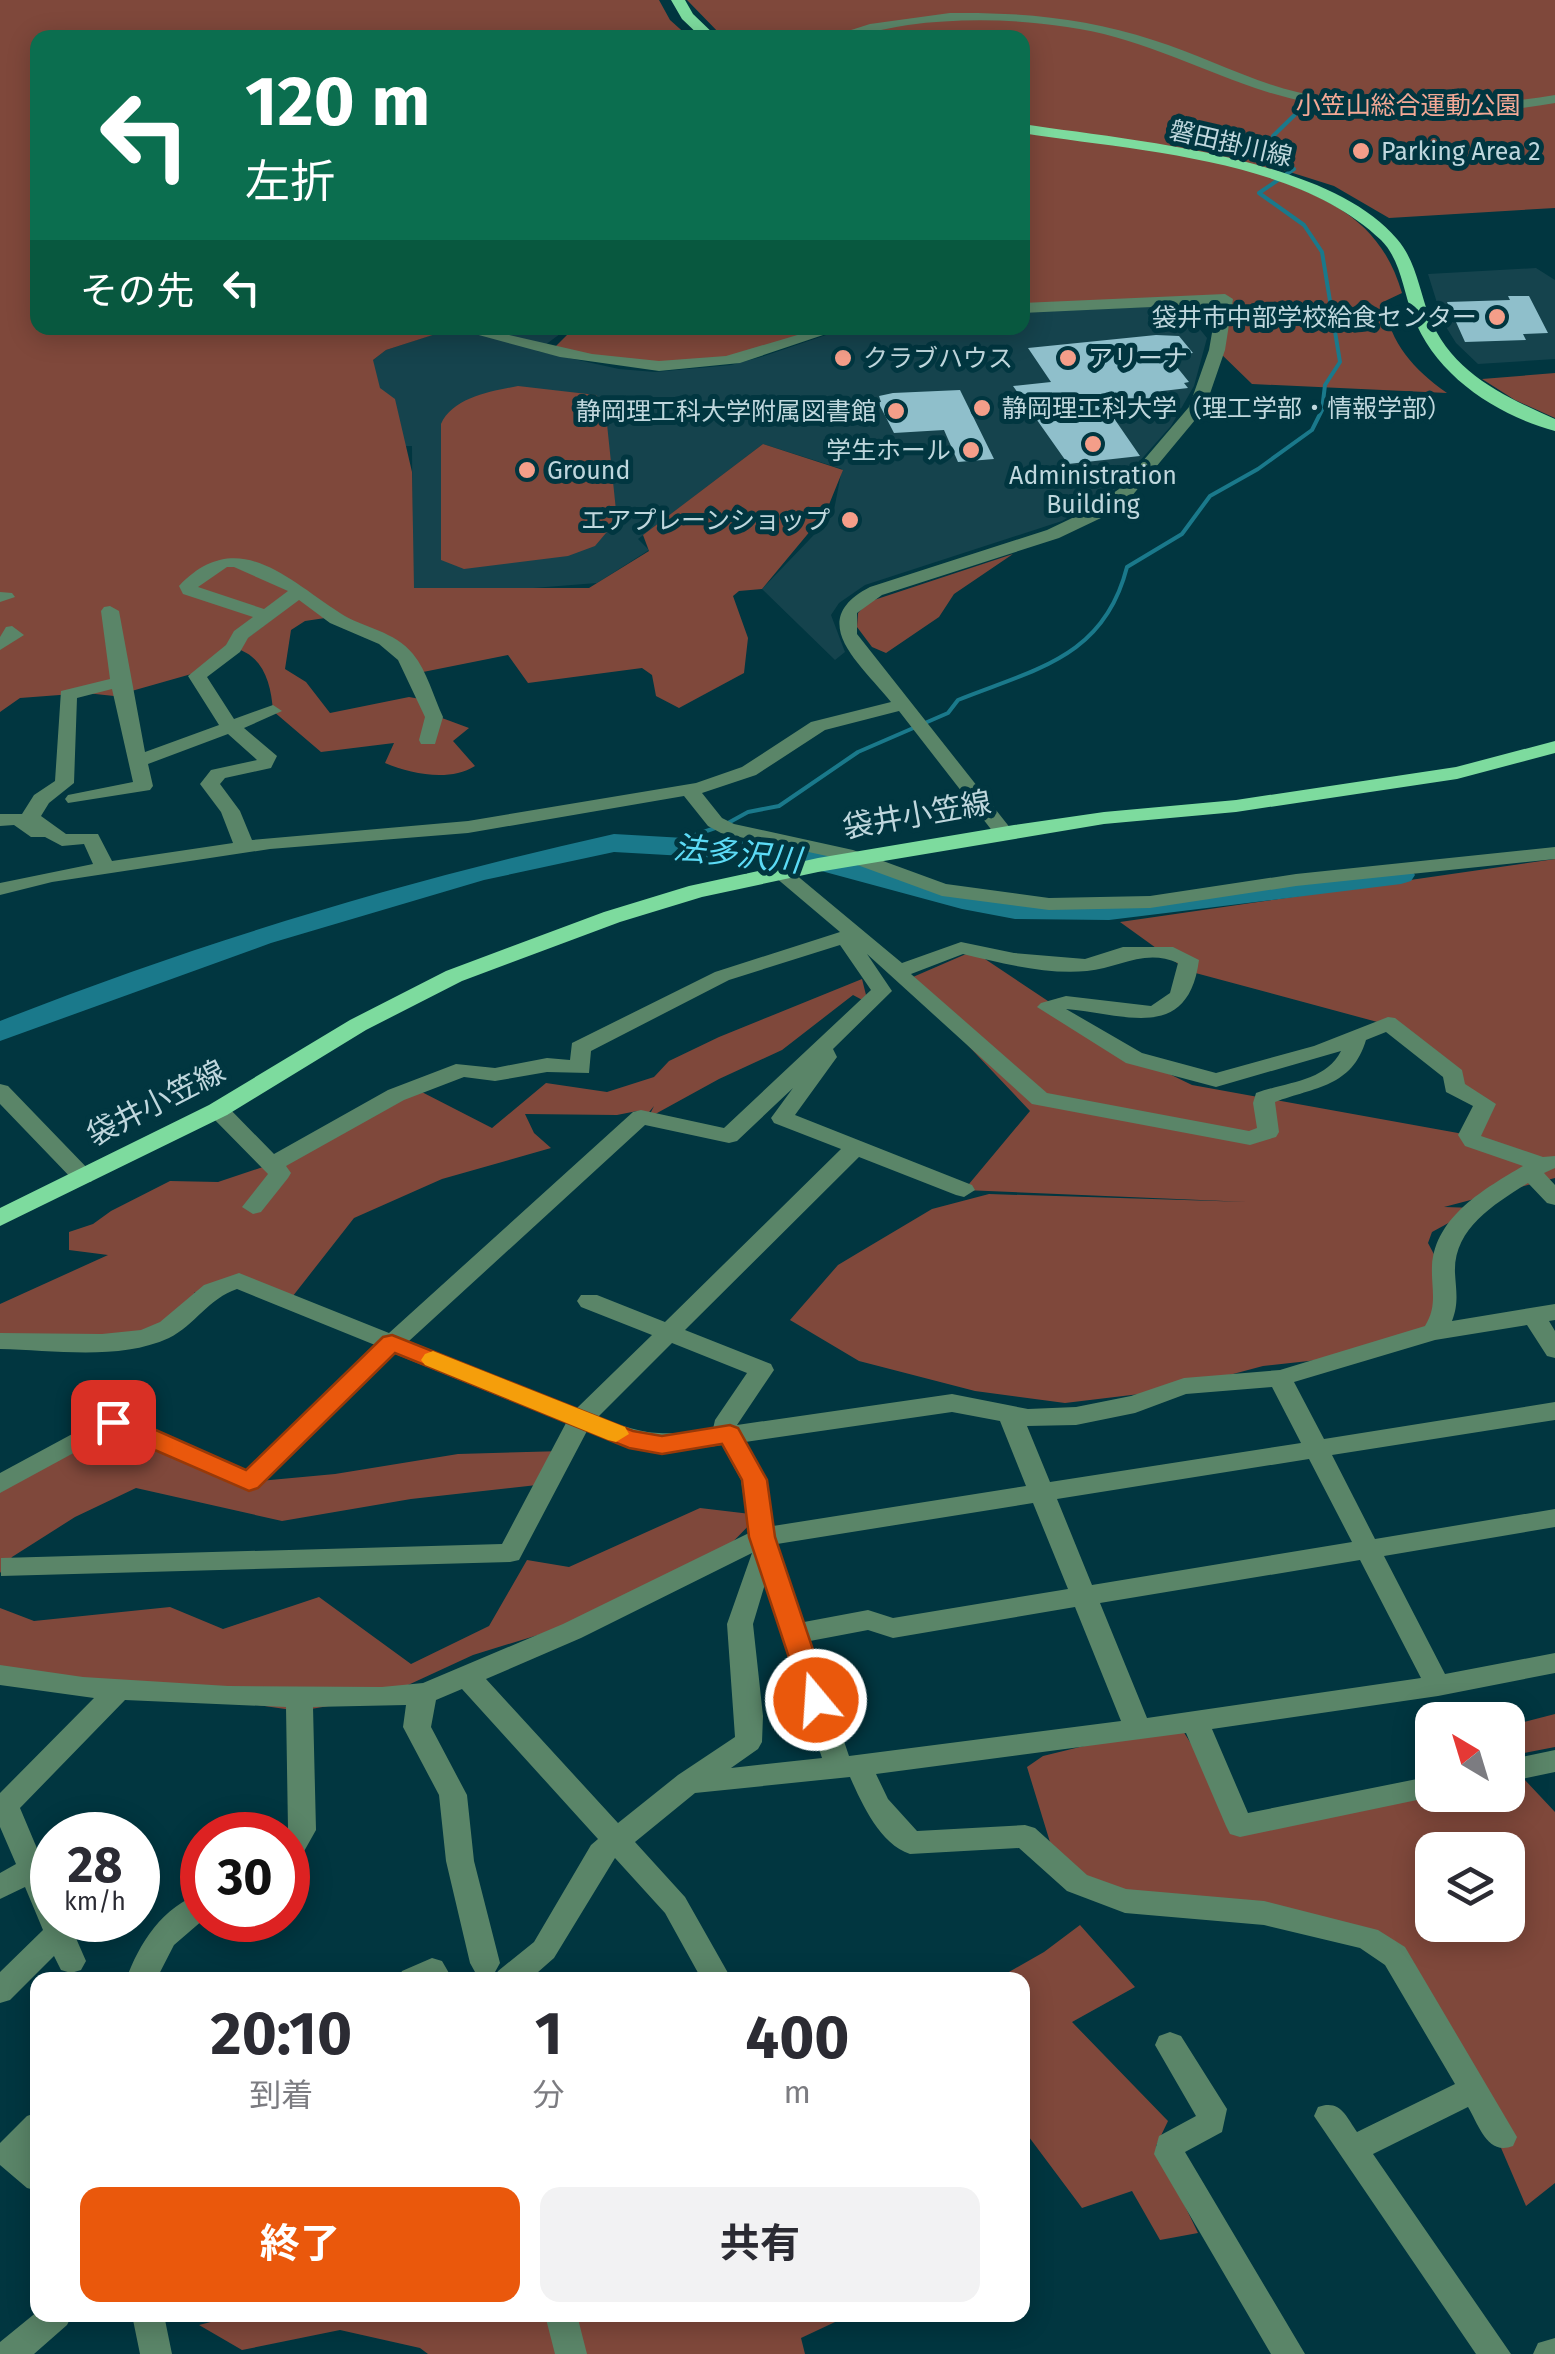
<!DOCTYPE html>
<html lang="ja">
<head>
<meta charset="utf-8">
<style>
	body { margin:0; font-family:"Fira Sans","Noto Sans JP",sans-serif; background:#f2f2f3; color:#2b2b33; height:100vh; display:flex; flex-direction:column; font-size:38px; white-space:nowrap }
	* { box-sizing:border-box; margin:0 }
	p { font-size:32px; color:#7c7c81 }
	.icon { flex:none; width:55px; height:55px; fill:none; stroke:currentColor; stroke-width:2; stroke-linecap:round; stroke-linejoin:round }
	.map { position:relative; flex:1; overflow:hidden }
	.sheet { position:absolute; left:30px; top:1972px; width:1000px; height:350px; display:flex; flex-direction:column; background:#fff; border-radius:20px; box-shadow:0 5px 25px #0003 }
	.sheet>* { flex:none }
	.top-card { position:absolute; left:30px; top:30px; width:1000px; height:305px; border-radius:20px; box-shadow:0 5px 25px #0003; background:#0b6e4f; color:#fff; overflow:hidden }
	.needle { width:65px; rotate:322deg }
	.fabs { position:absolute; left:1415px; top:1702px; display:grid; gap:20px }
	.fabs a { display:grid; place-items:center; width:110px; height:110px; border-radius:20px; background:#fff; box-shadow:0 5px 25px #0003; font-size:50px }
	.speed { position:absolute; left:30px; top:1812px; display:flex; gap:20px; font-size:50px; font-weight:700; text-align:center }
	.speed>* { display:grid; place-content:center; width:130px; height:130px; border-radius:50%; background:#fff; box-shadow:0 5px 25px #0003; line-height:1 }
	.speed small { font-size:25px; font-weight:400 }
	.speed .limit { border:15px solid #d22; background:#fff; color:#111 }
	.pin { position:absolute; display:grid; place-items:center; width:85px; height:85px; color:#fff; margin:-42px; border-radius:20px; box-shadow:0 5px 15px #0006 }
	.me { position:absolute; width:110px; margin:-55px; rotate:342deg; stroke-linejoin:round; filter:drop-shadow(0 0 8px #0008) }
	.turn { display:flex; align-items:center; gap:35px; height:210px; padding:0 50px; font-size:45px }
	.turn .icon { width:130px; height:130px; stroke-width:2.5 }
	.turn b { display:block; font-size:70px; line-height:85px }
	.then { display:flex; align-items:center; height:95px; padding:0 50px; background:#0003; gap:20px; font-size:38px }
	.eta { display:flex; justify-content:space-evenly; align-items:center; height:170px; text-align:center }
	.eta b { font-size:60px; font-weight:700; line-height:70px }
	.action { display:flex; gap:20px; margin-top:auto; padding:20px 50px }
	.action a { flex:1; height:115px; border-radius:20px; background:#ea580c; color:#fff; font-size:40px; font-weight:700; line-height:115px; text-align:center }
	.action a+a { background:#f2f2f3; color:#2b2b33 }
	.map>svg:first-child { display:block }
	.built { fill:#15434d }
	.green { fill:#7f483b; fill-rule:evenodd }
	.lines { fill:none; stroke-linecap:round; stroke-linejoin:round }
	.stream { stroke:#1a798b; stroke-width:4 }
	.river { fill:#1a798b; fill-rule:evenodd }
	.building { fill:#8fbfcb }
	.minor { fill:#5a8568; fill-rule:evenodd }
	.major { fill:#7ddb9e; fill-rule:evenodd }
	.route { fill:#ea580c; stroke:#983908; stroke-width:2.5 }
	.slow { fill:#f59e0b }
	.poi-dot { fill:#f49e89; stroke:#013640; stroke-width:4 }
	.labels { text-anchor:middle; stroke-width:10; stroke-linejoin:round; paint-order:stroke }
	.far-park-label { font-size:25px; fill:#f4a996; stroke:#013640 }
	.far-street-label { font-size:25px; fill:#bfd7dd; stroke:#013640 }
	.far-poi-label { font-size:25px; fill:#bfd7dd; stroke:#013640; text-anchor:start }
	.street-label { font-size:30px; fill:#bfd7dd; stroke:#013640 }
	.water-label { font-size:32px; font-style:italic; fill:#5cdbf6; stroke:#013640 }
</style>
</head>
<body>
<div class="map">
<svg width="1555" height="2354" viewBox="0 0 1555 2354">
	<rect width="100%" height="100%" fill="#013640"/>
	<path class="built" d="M1536,268L1555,280V359L1478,364L1456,343L1443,322L1428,274Z
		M1190,305L1210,313L1194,322L1207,338L1194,386L1171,426L1113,491L1062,521L865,585L839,603L831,615L845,652L835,660L762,589L833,515L842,469L763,444L638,539L649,550L597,583L429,596L413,588L412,446L334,448L373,360L386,350L441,332L439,328H568L537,351L619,369L655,372L731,365L761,357L829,334L817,328H1022L1023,312Z"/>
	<path class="green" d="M0,0H659L670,20L689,37L38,38V328H439L442,332L386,350L373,360L380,388L395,399L412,472L414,588H589L649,551L643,535L763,444L843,470L826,512L762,589L739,591L733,596L748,638L744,673L679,708L656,696L652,675L642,668L528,683L508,655L413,674L395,646L332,617L305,621L291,630L285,669L306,682L330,713L409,697L426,700L442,718L469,728L453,741L475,766C449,782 412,774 385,763L394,743L321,752L273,711C271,683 263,655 234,648L303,596L202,671L114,696L86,693L20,698L0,712Z
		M687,0H1555V208L1389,218L1334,186L1274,167L1264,175C1331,199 1381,221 1402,293L1383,302C1391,344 1413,369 1447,393L1252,384L1217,350V312C1184,293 1145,300 1110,304C1081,308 1051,307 1023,308L1022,38L723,37Z
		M574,328H791L807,336L729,361L646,367L552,350Z
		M1555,373V418L1515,400L1482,379Z
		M518,386L596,395L611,415L607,424L617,520L595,546L568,556L464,569L441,560V424C453,397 492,391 518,386Z
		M1013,554L954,594L939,617L886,653L872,647L857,627L858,613L868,602Z
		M1555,859V1178L1444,1207L1476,1208L1432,1232L1428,1243L1446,1277L1448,1310L1420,1336L1354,1356L1263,1366L1173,1390L1065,1403L975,1391L859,1361L790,1320L838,1265L858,1253L932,1209L989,1194L1248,1202L964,1190L1030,1111L906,980L973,951L1126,1053L1192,1085L1469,1135L1484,1103L1396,1027L1188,971L1120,922Z
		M862,979L868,1003L853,995L782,1050L719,1079L648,1118L654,1106L645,1117L637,1111L617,1115L525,1114L534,1133L551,1148L442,1179L354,1218L289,1301L239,1281L203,1295L194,1292L197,1295L174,1323L132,1340L0,1341V1304L108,1255L69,1250V1232L93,1224L111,1211L170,1181L218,1182L272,1164L414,1088L492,1128L546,1083L607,1092L654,1077L669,1061L719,1037Z
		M113,1421L249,1482L335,1474L458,1454L564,1451L546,1484L411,1499L282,1521L136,1488L75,1517L12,1557L0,1573V1484Z
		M700,1508L759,1515L720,1555L603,1615L473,1655L382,1697L299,1711L0,1667V1608L34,1621L170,1607L223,1629L319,1597L411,1664L489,1626L527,1560L569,1567Z
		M1555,1714V1747L1508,1756V1726Z
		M1178,1723L1236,1815L1432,1791V1795H1508V1781L1524,1779L1555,1812V2183L1526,2206L1483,2106L1368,1938L1125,1901L1057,1865L1027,1767L1043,1756ZM1432,1850H1508V1925H1432Z
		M1080,1925L1135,1987L1072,2022L1168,2121L1156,2146L1198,2233L1160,2240L1132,2191L1082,2208L1023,2129L1022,1980H995L1044,1952Z
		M238,2315H850L801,2338L805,2354H428L420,2348L340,2330L242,2350L199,2325Z"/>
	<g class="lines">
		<path class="stream" d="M728,823L748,812L779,806L858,752L948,713L958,700C1035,669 1104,658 1127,567L1182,534L1210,496L1258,469L1312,430L1322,410L1325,385L1340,362L1322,252L1304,225L1259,193L1294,169L1288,166L1273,136L1306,104
			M669,844L718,827"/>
		<path class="river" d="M614,834L789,844L974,895L1015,901L1109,902L1401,866L1411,869L1415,875L1411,881L1401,884L1109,920L1015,919L962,909L788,862L614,852L484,880L271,943L0,1041V1021C200,942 404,881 614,834Z"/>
	</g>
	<path class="building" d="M1508,296H1529L1548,333L1523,334L1526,340L1465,342L1447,302L1510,300Z
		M1156,335L1179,336L1193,353L1168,356L1189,382L1184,383L1188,388L1154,392L1166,407L1111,414L1140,456L1068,464L1013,386L1051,382L1028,348Z
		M960,390L994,459L958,462L944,430L894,433L878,402H881L879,396L893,393Z"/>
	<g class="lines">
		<path class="minor" d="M950,13C1019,12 1087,18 1153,40C1202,55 1247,80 1297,92C1382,112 1469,109 1555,95V103C1455,120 1352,121 1255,88C1192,66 1134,36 1067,27C1015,19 961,18 908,25C880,29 854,38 826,38L870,24Z
			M1225,294L1233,299L1225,350L1205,408L1131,497L1101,518L1059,538L882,595L857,613V634L1011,829L1014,833L1011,837H997L899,711L825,730L756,775L702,793L722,818L734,824L853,850L946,884L1049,898L1150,896L1296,874L1555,847V859L1296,886L1150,908L1049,910L942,896L841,859L721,833L708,826L684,796L468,833L270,849L52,882L0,895V883L93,864L84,844L62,846L45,837H31L14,825L0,826V814H22L34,795L55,781L61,691L110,679L101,611L104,607L110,606L119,611L145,752L219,725L188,676L226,645L234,631L253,617L183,594L179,586C237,525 287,579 340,613C363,628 395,631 413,654C427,671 434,698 443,717L435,744H421L419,740L425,717L398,660L379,644L330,623L299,600L248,638L240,652L207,677L234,719L273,705L282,711L244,728L277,756L271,768L225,778L220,784L240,811L252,840L468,821L696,783L742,767L811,722L891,702C861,664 804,621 870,587L1047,530L1089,510L1119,489L1189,407L1209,350L1217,304L1022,313V303ZM227,567H234L288,591L264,609L198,587ZM112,689L133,782L68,795L65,799L68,803L150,790L153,786L148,764L228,734L257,760L211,770L200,784L221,812L233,843L112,861L98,834H66L41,816L49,803L74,783L77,698Z
			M453,328H478L592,354L659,361L726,356L821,328H844L740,363L659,371L560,357Z
			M0,592L12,593L15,597L0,602Z
			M12,626L24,635L0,650V637L6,627Z
			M782,867L789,869L902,963L961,942L1014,953L1085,959L1123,947H1173L1199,960C1188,1043 1125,1014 1066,1009L1142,1053L1216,1073L1314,1046L1388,1017L1395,1018L1462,1070L1465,1084L1496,1104L1481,1136L1543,1157L1555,1156V1168L1544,1173L1555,1185V1205L1547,1203L1528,1183C1494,1204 1453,1229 1455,1273C1456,1291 1459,1303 1452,1321L1555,1304V1320L1549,1321L1555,1331V1358L1547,1356L1527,1325L1435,1340L1294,1382L1324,1439L1555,1402V1420L1332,1455L1375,1539L1555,1509V1527L1384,1556L1445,1674L1555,1653V1673L1438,1696L1212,1729L1248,1813L1432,1776V1795H1441L1240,1837L1230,1834L1226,1826L1186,1733L876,1774L888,1799L917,1831L1025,1825L1035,1828L1087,1875L1126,1889L1264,1901L1378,1930L1405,1947L1517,2137L1513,2146C1487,2156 1479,2125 1468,2107L1373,2154L1511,2354H1476L1314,2116L1318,2107C1340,2099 1346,2116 1357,2132L1455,2084L1385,1965L1360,1948L1264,1925L1125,1913L1067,1891L1019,1848L910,1854C880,1844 862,1804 850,1777L695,1793L635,1842L685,1897L732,1980H702L665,1913L615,1858L554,1958L529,1980H493L498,1971L534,1942L591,1845L598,1839L462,1689L436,1700L431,1727L467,1795L474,1861L500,1963L495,1972L485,1975L475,1972L470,1963L446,1861L439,1795L403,1727L406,1705L313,1707L316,1830L298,1862L288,1865V1835H285L288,1829L286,1707L125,1700L20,1808L52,1884V1920H68L86,1961L81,1970L71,1973L61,1970L54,1956L10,2000L0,2003V1972L43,1930L25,1887L0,1899V1873L16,1864L0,1827V1793L94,1698L0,1685V1665L83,1677L228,1686L382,1687L423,1683L563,1624L749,1533L741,1480L722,1445C663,1454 643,1454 587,1431L519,1560L510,1562L1,1576V1558L502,1544L566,1423L395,1354L258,1488H240L114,1431L0,1493V1473L113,1412L246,1470L375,1345L237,1289C209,1298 195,1325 169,1338C119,1361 53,1350 0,1349V1333L102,1334L141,1330L160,1322L204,1285L239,1273L389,1333L633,1112L641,1110L724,1128L871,990L840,945L729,980L591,1051L589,1073L547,1072L495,1081L464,1077L404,1100L286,1166L291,1173L288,1178L261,1212L253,1214L242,1207L268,1174L210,1115L207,1110L210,1105H226L274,1154L388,1090L456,1064L495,1068L547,1058L570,1060L572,1043L715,972L840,932L775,877L772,873L775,869ZM867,954L1032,1104L1250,1145L1276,1137L1279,1132L1275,1102C1315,1087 1352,1087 1366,1040L1386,1032L1443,1077L1446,1092L1473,1106L1458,1135L1465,1146L1523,1166C1486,1188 1435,1216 1432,1266C1431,1289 1438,1305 1425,1326L1280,1370L1184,1378L1131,1396L1076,1407L1028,1409L952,1394L737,1425L774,1370L771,1364L685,1330L859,1157L956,1195L964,1197L975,1190L972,1185L795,1115L837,1057L833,1049L892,991ZM963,954C1001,963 1047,975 1087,971C1119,968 1145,948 1178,963L1170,993L1151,1006L1066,996L1041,1003L1037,1007L1126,1063L1216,1087L1341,1051C1325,1082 1286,1082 1256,1093L1253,1103L1257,1128L1249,1131L1047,1093L911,974ZM793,1088L771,1118L774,1123L841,1149L665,1322L597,1295H581L577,1301L581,1307L652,1335L577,1408L409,1341L645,1125L729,1143L737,1141ZM672,1343L747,1373L715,1420L713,1429C662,1436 647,1436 598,1417ZM1272,1387L1301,1443L1050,1482L1027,1426L1076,1425L1135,1413L1186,1394ZM952,1412L1000,1421L1026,1486L773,1526L767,1480L745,1442ZM1309,1459L1352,1542L1092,1585L1057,1499ZM1033,1503L1068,1589L893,1618L868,1610L804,1622L777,1544ZM752,1553L727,1624L735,1737L678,1775L618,1823L486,1679L581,1638ZM1360,1560L1421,1678L1147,1718L1100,1603ZM765,1584L822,1758L731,1768L758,1749L762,1742L763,1716L753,1624ZM1075,1607L1121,1721L849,1756L810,1641L868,1630L893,1638Z
			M0,1084L8,1086L91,1172L94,1177L91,1182H75L0,1104Z
			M1555,1750V1772L1508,1782V1760Z
			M202,1893L203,1920L174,1945L156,1980H126C139,1943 163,1906 202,1893Z
			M432,1958L442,1961L453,1980H397L402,1971Z
			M1170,2032L1181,2036L1227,2109L1222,2132L1185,2152L1305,2354H1271L1154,2154L1159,2136L1196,2116L1155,2045L1159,2036Z
			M38,2112V2146L30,2153L38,2159V2191L27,2188L0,2165V2143L27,2116Z
			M38,2311V2315H72L67,2325L34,2354H0V2342Z
			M132,2315H164L172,2354H140Z
			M545,2315H577L587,2354H555Z
			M1555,2338V2354H1533L1538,2343Z"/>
		<path class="major" d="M671,0H685L693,14L718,38H702L682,19Z
			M1022,124C1126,140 1326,155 1397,239C1416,261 1419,289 1429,316C1451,372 1503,396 1555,419V431C1496,415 1435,375 1413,316C1403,291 1401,260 1381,240C1296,158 1134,151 1022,133Z
			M1555,741V753L1457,779L1236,812L1104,824L818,872L702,897L620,922L462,981L366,1030L227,1115L0,1226V1208L209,1105L350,1020L446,971L604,912L689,886L818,858L1014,825L1104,812L1236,800L1456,767Z"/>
	</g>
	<path class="route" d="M392,1335L633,1431L662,1436L730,1425L738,1428L767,1480L775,1537L830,1700L826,1707L816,1710L807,1707L803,1700L749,1537L742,1480L722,1444L662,1454L629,1448L395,1353L258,1488L249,1491L104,1428L101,1422L113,1413L122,1415L246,1470L383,1337Z"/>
	<path class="slow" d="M433,1351L625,1427L629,1434L616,1442L608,1440L425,1365L421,1360L425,1354Z"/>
	<g class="poi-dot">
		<circle cx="1361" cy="151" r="10"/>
		<circle cx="1497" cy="317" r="10"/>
		<circle cx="843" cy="358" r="10"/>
		<circle cx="1068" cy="358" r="10"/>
		<circle cx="982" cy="408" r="10"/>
		<circle cx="896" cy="411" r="10"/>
		<circle cx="1093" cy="444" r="10"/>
		<circle cx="971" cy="450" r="10"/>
		<circle cx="527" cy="470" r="10"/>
		<circle cx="850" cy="520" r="10"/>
	</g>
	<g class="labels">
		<g class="far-park-label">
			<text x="1408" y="114">小笠山総合運動公園</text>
		</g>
		<g class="far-street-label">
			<text transform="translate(1231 143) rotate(13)" y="9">磐田掛川線</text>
		</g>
		<g class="far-poi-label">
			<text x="1381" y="160">Parking Area 2</text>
			<text x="1477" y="326" text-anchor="end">袋井市中部学校給食センター</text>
			<text x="863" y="367">クラブハウス</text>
			<text x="1088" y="367">アリーナ</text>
			<text x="1002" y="417">静岡理工科大学（理工学部・情報学部）</text>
			<text x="876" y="420" text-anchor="end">静岡理工科大学附属図書館</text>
			<text x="951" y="459" text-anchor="end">学生ホール</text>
			<text x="547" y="479">Ground</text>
			<text x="1093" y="484" text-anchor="middle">Administration<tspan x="1093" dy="29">Building</tspan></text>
			<text x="830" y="529" text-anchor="end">エアプレーンショップ</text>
		</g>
		<g class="street-label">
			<text transform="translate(917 815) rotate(-10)" y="10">袋井小笠線</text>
			<text transform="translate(156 1103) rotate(-27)" y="10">袋井小笠線</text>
		</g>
		<g class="water-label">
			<text transform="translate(737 854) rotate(6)" y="11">法多沢川</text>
		</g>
	</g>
</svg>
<div class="fabs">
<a><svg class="needle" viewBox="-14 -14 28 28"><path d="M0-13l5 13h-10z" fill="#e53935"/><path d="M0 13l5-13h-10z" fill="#7c7c81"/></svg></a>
<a><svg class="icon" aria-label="layers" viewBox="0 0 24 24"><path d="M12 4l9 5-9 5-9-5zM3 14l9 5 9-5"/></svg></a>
</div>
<div class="speed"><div>28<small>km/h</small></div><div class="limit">30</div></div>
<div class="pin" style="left:113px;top:1422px;background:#d93025"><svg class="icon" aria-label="arrive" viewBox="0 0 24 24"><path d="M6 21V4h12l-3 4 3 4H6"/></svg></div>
<svg class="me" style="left:816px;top:1700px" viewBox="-20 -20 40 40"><circle r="17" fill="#ea580c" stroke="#fff" stroke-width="3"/><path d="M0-11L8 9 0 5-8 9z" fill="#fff"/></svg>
<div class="top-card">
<div class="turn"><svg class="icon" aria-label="left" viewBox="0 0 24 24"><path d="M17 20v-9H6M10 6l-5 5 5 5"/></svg><div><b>120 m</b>左折</div></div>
<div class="then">その先<svg class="icon" aria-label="left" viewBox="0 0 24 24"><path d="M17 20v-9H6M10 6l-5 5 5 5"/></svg></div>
</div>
<section class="sheet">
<div class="eta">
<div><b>20:10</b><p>到着</p></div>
<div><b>1</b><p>分</p></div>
<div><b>400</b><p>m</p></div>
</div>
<div class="action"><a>終了</a><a>共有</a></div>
</section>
</div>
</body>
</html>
